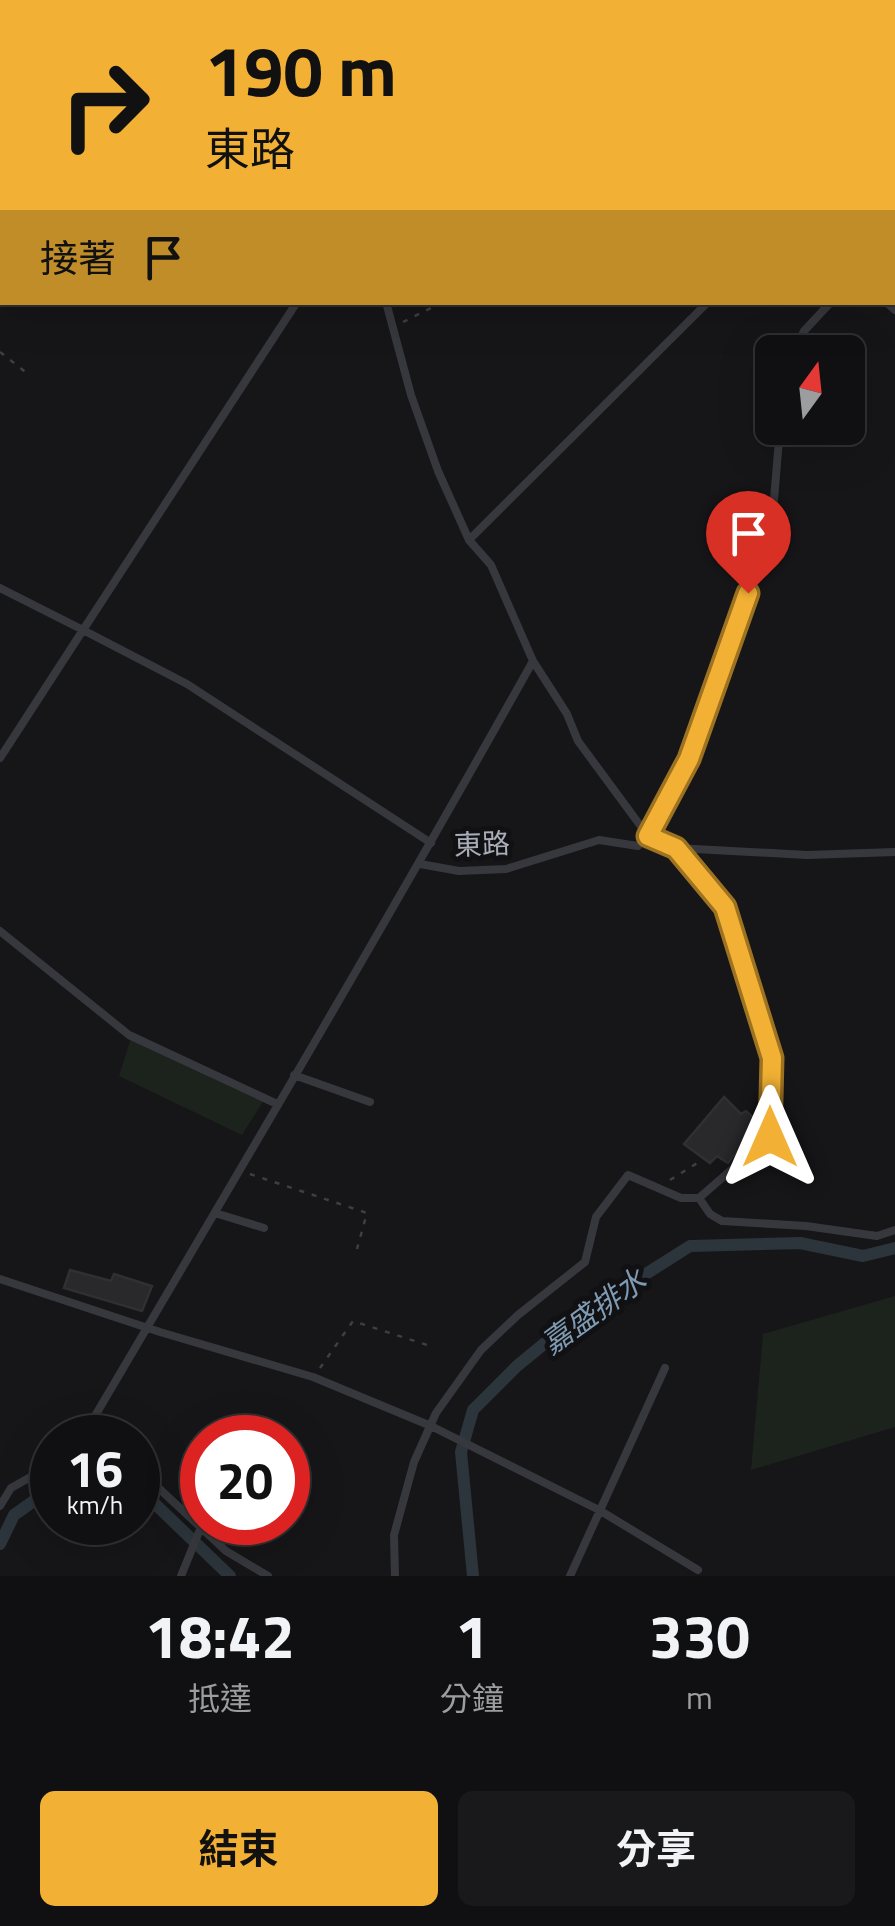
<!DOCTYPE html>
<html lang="zh-TW">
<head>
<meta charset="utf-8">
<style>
	body { margin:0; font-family:"Titillium Web","Noto Sans TC",sans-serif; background:#19191b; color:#f1f3f6; height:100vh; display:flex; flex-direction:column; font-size:38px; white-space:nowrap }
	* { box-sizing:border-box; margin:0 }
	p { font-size:32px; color:#9c9d9f }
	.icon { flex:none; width:55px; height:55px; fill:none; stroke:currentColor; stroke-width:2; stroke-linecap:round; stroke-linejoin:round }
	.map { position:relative; height:1576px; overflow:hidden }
	.details { display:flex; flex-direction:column; background:#101012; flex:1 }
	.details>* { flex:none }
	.guide { position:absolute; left:0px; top:0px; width:895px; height:305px; box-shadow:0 10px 40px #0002,0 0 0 2px #303032; background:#f2b134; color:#111; overflow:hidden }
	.needle { width:65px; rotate:15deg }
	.controls { position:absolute; left:755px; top:335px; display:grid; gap:20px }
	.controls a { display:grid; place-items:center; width:110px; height:110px; border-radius:15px; background:#101012; box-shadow:0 10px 40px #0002,0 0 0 2px #303032; font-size:50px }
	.speed { position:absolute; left:30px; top:1415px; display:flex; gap:20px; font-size:50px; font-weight:700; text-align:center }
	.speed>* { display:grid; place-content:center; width:130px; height:130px; border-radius:50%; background:#101012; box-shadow:0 10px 40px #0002,0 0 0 2px #303032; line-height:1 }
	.speed small { font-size:25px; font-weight:400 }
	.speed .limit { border:15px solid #d22; background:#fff; color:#111 }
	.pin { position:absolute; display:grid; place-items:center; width:85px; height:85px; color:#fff; margin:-102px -42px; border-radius:50% 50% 50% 0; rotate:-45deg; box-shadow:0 0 10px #0007 }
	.pin .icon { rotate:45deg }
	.me { position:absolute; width:110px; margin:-55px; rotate:0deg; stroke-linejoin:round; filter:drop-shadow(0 0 8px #0008) }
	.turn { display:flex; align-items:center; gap:35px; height:210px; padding:0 40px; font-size:45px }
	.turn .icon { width:130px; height:130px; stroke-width:2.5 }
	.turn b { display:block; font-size:70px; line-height:85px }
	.then { display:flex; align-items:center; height:95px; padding:0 40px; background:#0003; gap:20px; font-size:38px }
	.eta { display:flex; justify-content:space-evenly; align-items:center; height:170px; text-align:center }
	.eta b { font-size:60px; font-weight:700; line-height:70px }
	.action { display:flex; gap:20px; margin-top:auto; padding:20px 40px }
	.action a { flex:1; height:115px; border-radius:15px; background:#f2b134; color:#111; font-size:40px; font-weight:700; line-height:115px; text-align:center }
	.action a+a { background:#19191b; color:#f1f3f6 }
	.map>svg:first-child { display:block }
	.green { fill:#1c231d }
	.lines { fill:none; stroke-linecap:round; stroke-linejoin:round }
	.stream { stroke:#2c353c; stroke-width:4 }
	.canal { stroke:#2c353c; stroke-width:12 }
	.building { fill:#29292c; stroke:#303034; stroke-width:2.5 }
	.path { stroke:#3d3f44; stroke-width:2.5; stroke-dasharray:5 8; stroke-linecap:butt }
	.lane { stroke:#37383d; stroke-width:8 }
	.primary { stroke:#53555c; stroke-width:22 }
	.route-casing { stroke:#9d7322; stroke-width:25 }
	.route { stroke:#f2b134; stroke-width:18 }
	.labels { text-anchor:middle; stroke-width:10; stroke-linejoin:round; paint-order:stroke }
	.street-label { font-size:28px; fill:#a8adb8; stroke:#111113 }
	.water-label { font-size:30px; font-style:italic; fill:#7f9bb3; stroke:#111113 }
</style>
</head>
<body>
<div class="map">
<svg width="895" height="1576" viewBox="0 0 895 1576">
	<rect width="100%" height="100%" fill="#161618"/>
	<path class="green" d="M131,1038L264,1100L242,1135L119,1076Z
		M895,1296V1427L751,1470L763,1334Z"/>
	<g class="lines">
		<path class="stream" d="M66,2L67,0
			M0,225L2,223"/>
		<path class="canal" d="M138,1492L152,1501L230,1576
			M0,1544L14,1515L52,1488
			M473,1576L461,1452L473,1410L517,1366L573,1320L690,1246L800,1243L863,1256L895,1248"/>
	</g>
	<path class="building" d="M724,1097L741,1114L746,1111L759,1123L728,1163L717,1156L710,1163L684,1144Z
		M70,1270L111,1281L114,1274L152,1286L142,1311L64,1288Z"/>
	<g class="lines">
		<path class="path" d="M892,125L895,127
			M403,322L443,302
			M0,352L28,374
			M250,1174L367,1213L357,1249
			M670,1180L699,1162
			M320,1368L353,1321L427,1345"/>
		<path class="lane" d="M261,0L263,2
			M653,0V2
			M58,2L61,0
			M0,214L2,212
			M886,302L895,310
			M794,352L804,331L831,302
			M469,540L708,302
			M0,588L83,630L297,302
			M0,758L83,630L187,684L431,843
			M676,848L807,855L895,852
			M420,864L459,871L506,869L599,840L638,846L648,836L689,759L726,651L771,535L780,428
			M0,931L129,1035L277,1104
			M294,1075L370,1102
			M699,1198L710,1214L722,1221L806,1226L877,1236L895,1230
			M215,1213L264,1228
			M0,1279L160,1332L313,1377L431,1426L599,1510L698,1570
			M82,1438C234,1180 387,922 533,661L491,565L469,540L438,471L411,395L386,302
			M138,1473L150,1480L226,1551L268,1576
			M0,1506L11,1488L52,1465
			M181,1576L201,1527
			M395,1576L394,1535L414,1462L436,1413L481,1350L518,1315L585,1262L596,1217L628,1175L681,1198H699L769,1137L773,1058L725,907L676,848L648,836L578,741L567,714L533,661
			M570,1576L665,1368"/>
		<path class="primary" d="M865,0L867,2
			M892,0L895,4
			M892,37L895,41"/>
	</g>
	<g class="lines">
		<g class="route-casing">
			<path id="route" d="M748,593L689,759L648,836L676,848L725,907L772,1058L770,1137"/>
		</g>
		<use href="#route" class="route"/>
	</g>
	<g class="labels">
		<g class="street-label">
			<text transform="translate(482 844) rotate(-2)" y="10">東路</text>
		</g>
		<g class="water-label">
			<text transform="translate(594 1312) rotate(-36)" y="10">嘉盛排水</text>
		</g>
	</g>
</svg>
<div class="controls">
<a><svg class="needle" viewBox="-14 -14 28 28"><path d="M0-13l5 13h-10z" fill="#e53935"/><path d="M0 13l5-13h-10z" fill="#9c9d9f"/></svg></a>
</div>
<div class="speed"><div>16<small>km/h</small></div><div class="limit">20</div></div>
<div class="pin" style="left:748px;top:593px;background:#d93025"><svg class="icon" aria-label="arrive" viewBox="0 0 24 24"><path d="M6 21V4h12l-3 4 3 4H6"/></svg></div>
<svg class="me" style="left:770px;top:1137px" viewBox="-20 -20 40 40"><path d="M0-17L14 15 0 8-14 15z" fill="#f2b134" stroke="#fff" stroke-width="4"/></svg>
<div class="guide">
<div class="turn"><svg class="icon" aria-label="right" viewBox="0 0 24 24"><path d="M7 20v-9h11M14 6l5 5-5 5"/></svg><div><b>190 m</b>東路</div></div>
<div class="then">接著<svg class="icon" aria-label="arrive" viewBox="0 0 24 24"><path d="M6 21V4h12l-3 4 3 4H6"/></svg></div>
</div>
</div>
<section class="details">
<div class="eta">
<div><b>18:42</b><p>抵達</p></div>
<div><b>1</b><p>分鐘</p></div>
<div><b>330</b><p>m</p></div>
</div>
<div class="action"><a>結束</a><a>分享</a></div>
</section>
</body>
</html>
